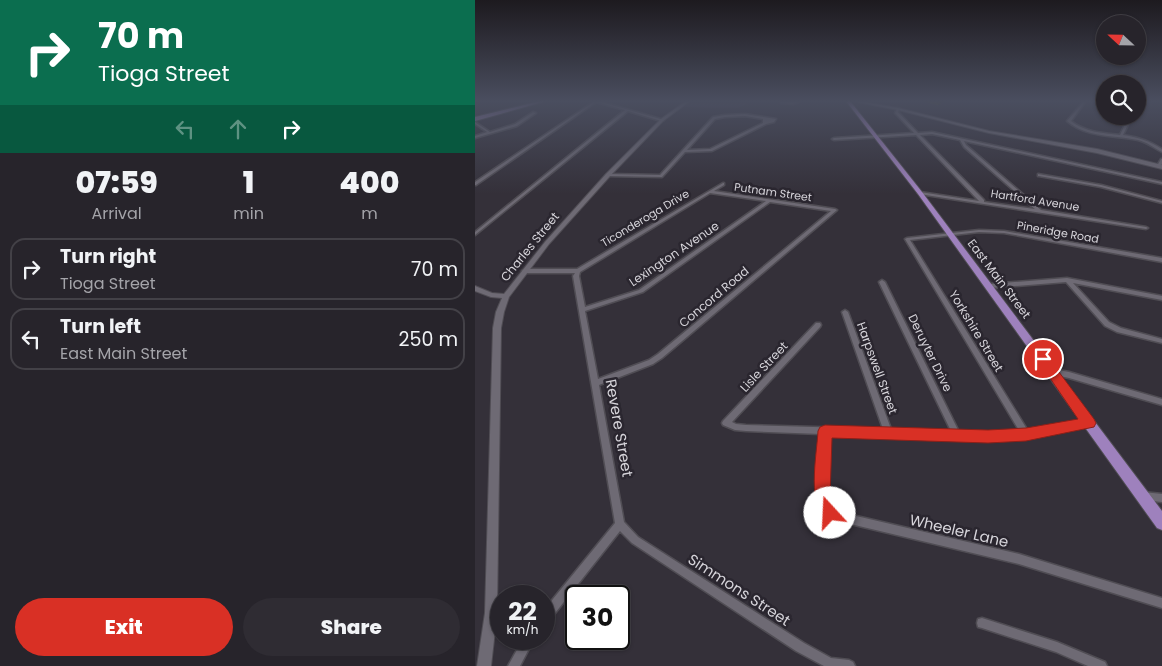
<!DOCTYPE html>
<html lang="en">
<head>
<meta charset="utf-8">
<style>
	body { margin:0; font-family:Poppins,sans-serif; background:#2f2c33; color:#f1f3f6; height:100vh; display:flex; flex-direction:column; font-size:19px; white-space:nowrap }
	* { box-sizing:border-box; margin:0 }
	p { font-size:16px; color:#a4a4a9 }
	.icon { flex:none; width:28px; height:28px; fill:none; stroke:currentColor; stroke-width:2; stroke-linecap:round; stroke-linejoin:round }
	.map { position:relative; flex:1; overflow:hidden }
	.details { display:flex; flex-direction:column; background:#27242b; width:475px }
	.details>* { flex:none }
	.hud { background:#0b6e4f; color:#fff; overflow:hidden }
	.needle { width:32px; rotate:292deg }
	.controls { position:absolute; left:621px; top:15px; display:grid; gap:10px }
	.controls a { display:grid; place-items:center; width:50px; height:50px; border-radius:50%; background:#27242b; box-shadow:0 1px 4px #0004,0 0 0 1px #434147; font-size:25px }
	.speed { position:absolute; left:15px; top:585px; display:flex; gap:10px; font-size:25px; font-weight:700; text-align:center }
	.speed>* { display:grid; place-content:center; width:65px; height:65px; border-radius:50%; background:#27242b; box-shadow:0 1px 4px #0004,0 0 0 1px #434147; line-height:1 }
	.speed small { font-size:12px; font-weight:400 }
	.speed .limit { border:2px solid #111; border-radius:8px; background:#fff; color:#111 }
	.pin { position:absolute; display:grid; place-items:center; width:42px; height:42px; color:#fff; margin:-21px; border:2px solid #fff; border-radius:50%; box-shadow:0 1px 5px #0007 }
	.me { position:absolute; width:55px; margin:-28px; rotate:340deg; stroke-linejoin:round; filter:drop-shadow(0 0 4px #0008) }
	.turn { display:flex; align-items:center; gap:18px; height:105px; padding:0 15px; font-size:22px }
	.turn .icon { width:65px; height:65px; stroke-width:2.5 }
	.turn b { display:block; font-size:35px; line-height:42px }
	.lanes { display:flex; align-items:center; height:48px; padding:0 15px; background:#0003; justify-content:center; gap:25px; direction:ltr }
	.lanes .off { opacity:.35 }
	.eta { display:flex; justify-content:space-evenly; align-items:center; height:85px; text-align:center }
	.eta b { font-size:30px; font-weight:800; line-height:35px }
	.primary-button { display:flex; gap:10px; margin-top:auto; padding:10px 15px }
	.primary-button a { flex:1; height:58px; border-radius:30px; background:#d93025; color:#fff; font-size:20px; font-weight:800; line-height:58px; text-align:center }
	.primary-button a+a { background:#2f2c33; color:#f1f3f6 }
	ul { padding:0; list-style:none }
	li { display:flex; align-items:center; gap:15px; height:62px; margin:0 10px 8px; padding:0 5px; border:2px solid #434147; border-radius:15px }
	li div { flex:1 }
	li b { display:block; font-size:19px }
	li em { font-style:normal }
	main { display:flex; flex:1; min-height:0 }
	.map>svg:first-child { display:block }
	.built { fill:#3f3847 }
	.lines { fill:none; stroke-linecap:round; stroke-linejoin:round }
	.stream { stroke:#2c0a46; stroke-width:1 }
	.minor-casing { stroke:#504d54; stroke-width:3 }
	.tertiary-casing { stroke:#504d54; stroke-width:2 }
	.secondary-casing { stroke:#504d54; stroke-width:2 }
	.primary-casing { stroke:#504d54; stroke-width:2 }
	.trunk-casing { stroke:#504d54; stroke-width:2 }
	.minor { fill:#6e6a74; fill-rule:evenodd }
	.tertiary { fill:#6e6a74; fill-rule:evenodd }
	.secondary { fill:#6e6a74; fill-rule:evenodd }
	.primary { fill:#927bab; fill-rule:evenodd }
	.trunk { fill:#9e81bd; fill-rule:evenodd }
	.wall { fill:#535606 }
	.shaded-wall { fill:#444605 }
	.route { fill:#d93025; stroke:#8d1f18 }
	.labels { text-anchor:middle; stroke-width:5; stroke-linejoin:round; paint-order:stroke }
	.far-street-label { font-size:11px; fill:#d6d4da; stroke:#2a262f }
	.street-label { font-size:12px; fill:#d6d4da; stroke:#2a262f }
	.near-street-label { font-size:15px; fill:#d6d4da; stroke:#2a262f }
</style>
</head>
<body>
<main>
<section class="details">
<div class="hud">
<div class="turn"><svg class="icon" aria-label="right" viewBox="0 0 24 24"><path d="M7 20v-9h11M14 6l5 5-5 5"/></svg><div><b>70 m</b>Tioga Street</div></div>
<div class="lanes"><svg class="icon off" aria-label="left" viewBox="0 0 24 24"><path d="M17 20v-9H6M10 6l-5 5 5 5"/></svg><svg class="icon off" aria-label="ahead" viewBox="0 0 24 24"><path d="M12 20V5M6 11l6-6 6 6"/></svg><svg class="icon" aria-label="right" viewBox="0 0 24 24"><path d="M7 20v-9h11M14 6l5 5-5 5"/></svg></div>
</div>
<div class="eta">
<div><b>07:59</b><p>Arrival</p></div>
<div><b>1</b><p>min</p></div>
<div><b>400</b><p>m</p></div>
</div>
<ul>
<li><svg class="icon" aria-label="right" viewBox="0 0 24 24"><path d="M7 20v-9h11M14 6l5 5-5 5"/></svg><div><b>Turn right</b><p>Tioga Street</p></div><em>70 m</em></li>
<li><svg class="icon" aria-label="left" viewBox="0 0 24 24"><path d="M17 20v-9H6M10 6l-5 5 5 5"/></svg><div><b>Turn left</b><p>East Main Street</p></div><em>250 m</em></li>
</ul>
<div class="primary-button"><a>Exit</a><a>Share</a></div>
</section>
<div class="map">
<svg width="687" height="666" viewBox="0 0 687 666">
	<rect width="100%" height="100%" fill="#343039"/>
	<path class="built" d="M217,101H279L263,108L209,107Z"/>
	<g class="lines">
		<path class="stream" d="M0,103L5,101"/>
		<g class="minor-casing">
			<path id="minor" d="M120,101H123L189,120L186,121L153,111L0,235V232L150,110L121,102L1,185H0V182Z
				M305,101L318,102L323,101H326L318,104L306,103Z
				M609,101H611L596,121C610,132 627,133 645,135L654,116H657L648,135C662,137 675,141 687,149V152C679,148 672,142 663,140C639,135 612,138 592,121Z
				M665,101H667L662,106V103Z
				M422,108L425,109L423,112L443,133L457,132L687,182V184L489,141L491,145L566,210L671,227L673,228L671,229L444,194L443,193L445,192L504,201L441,135L359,140L357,139L359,138L439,133L420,113ZM457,134L485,140L489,147L560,209L509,202V200L445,135Z
				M58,112L61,113L42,126L0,138V136L12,132L0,124V122L15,132L40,124Z
				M270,114L301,119L299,122L291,124L237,151L210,152L187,177L133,176L131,175L133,174L185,175L238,117L250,115ZM270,116L288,119V123L235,149L212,150L240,119L250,117Z
				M686,159H687V164L685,167H683L682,166Z
				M563,174L626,185L687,201V203L626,187L564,176H563Z
				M248,183H249V185L239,191L360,209L362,210L187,358L178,364L124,385L149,522L163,537L329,643L356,658L374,660L378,662L380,666H349L321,651L157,543L145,531L73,622L69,623V610L140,523L98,276L100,273H50L47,271L50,269H102ZM235,193L291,201L164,290L110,307L104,276L105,272ZM295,202L356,211L183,354L174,360L123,379L110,311L168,292Z
				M504,230L529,231L687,258V262L529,233L504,232L435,240L553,431L614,420L617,421L618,423L617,425L551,438L513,440L354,434C352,450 347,493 354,506C357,509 360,511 364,512L544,554L687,598V608L544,564L367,522C362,521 354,519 350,514C337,500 344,453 346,434L271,431L260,430L248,425L247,423L248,421L341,323H345L346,325L345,327L257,422L261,424L271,425L408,429L367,312L370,310L373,312L416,429L476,431L404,282L407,280L410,282L484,432H545L430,239L432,238Z
				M592,278L687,296V300L598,283L634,322L646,328L687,339V343L642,332L630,326L591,282L515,288L512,286L515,284Z
				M578,369L594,372L687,399V405L594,378L576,374L575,372L576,370Z
				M668,492L687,494V502L668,500L665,499L664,496L665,493Z
				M507,618L582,642L630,662L632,666H613L581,652L507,628L503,627L502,623L503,619Z
				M48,639H59L45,666H33Z"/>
		</g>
		<g class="tertiary-casing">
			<path id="tertiary" d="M211,101H215L188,121L135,176L74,244L34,297L29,312L26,328L22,613L16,666H2L10,613L18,328L21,312L27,298L16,297L0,291V286L17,293L29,294L70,242L131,174L186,119Z"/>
		</g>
		<g class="secondary-casing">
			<path id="secondary" d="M377,101H383L423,108L514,131L622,149L687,165V169L622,153L514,133L423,110Z"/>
		</g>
		<g class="primary-casing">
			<path id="primary" d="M65,101H71L0,121V117Z"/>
		</g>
		<g class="trunk-casing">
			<path id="trunk" d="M371,101H375L447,192L687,511V530L682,528L443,194Z"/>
		</g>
		<use href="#minor" class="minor"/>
		<use href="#tertiary" class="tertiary"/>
		<use href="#secondary" class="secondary"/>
		<use href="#primary" class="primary"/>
		<use href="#trunk" class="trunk"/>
	</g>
	<path class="wall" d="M446,101H469L463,105Z"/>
	<path class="shaded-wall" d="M463,101H469L463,105Z"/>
	<linearGradient id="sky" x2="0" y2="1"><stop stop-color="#1d1a1f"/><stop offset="0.52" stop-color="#4a4e5f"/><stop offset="1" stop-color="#4a4e5f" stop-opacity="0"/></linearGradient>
	<rect width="687" height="194" fill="url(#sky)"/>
	<path class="route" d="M568,354L572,356L619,419L621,423L619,427L551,441L513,443L357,438L355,497L363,513L361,519L355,521C330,511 342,454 343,431L345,427L350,425L513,430L551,428L603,419L564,362L562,359L564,356Z"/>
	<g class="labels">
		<g class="far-street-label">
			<text transform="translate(298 192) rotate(8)" y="4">Putnam Street</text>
			<text transform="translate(560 200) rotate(9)" y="4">Hartford Avenue</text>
			<text transform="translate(170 218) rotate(-31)" y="4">Ticonderoga Drive</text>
			<text transform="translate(583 232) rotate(10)" y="4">Pineridge Road</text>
		</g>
		<g class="street-label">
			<text transform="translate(55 247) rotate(-51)" y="4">Charles Street</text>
			<text transform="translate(199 254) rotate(-34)" y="4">Lexington Avenue</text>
			<text transform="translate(524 279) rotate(53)" y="4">East Main Street</text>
			<text transform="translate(239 297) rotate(-40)" y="4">Concord Road</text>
			<text transform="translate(501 331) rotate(59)" y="4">Yorkshire Street</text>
			<text transform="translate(455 353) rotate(64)" y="4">Deruyter Drive</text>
			<text transform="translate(289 367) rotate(-47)" y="4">Lisle Street</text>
			<text transform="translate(402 368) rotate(70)" y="4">Harpswell Street</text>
		</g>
		<g class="near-street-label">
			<text transform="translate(144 428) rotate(80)" y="5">Revere Street</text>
			<text transform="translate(484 531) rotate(13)" y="5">Wheeler Lane</text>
			<text transform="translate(264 590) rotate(33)" y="5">Simmons Street</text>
		</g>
	</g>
</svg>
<div class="controls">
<a><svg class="needle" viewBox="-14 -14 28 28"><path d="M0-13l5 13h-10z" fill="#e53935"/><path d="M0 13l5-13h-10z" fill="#a4a4a9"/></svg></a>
<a><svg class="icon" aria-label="search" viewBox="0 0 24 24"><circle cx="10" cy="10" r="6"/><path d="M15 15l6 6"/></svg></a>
</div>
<div class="speed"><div>22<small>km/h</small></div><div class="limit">30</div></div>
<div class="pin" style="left:568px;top:359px;background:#d93025"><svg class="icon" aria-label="arrive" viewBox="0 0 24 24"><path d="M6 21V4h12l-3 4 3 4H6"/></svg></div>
<svg class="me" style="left:355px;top:513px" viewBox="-20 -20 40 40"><circle r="19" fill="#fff"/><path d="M0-13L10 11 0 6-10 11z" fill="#d93025"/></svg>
</div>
</main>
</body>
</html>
